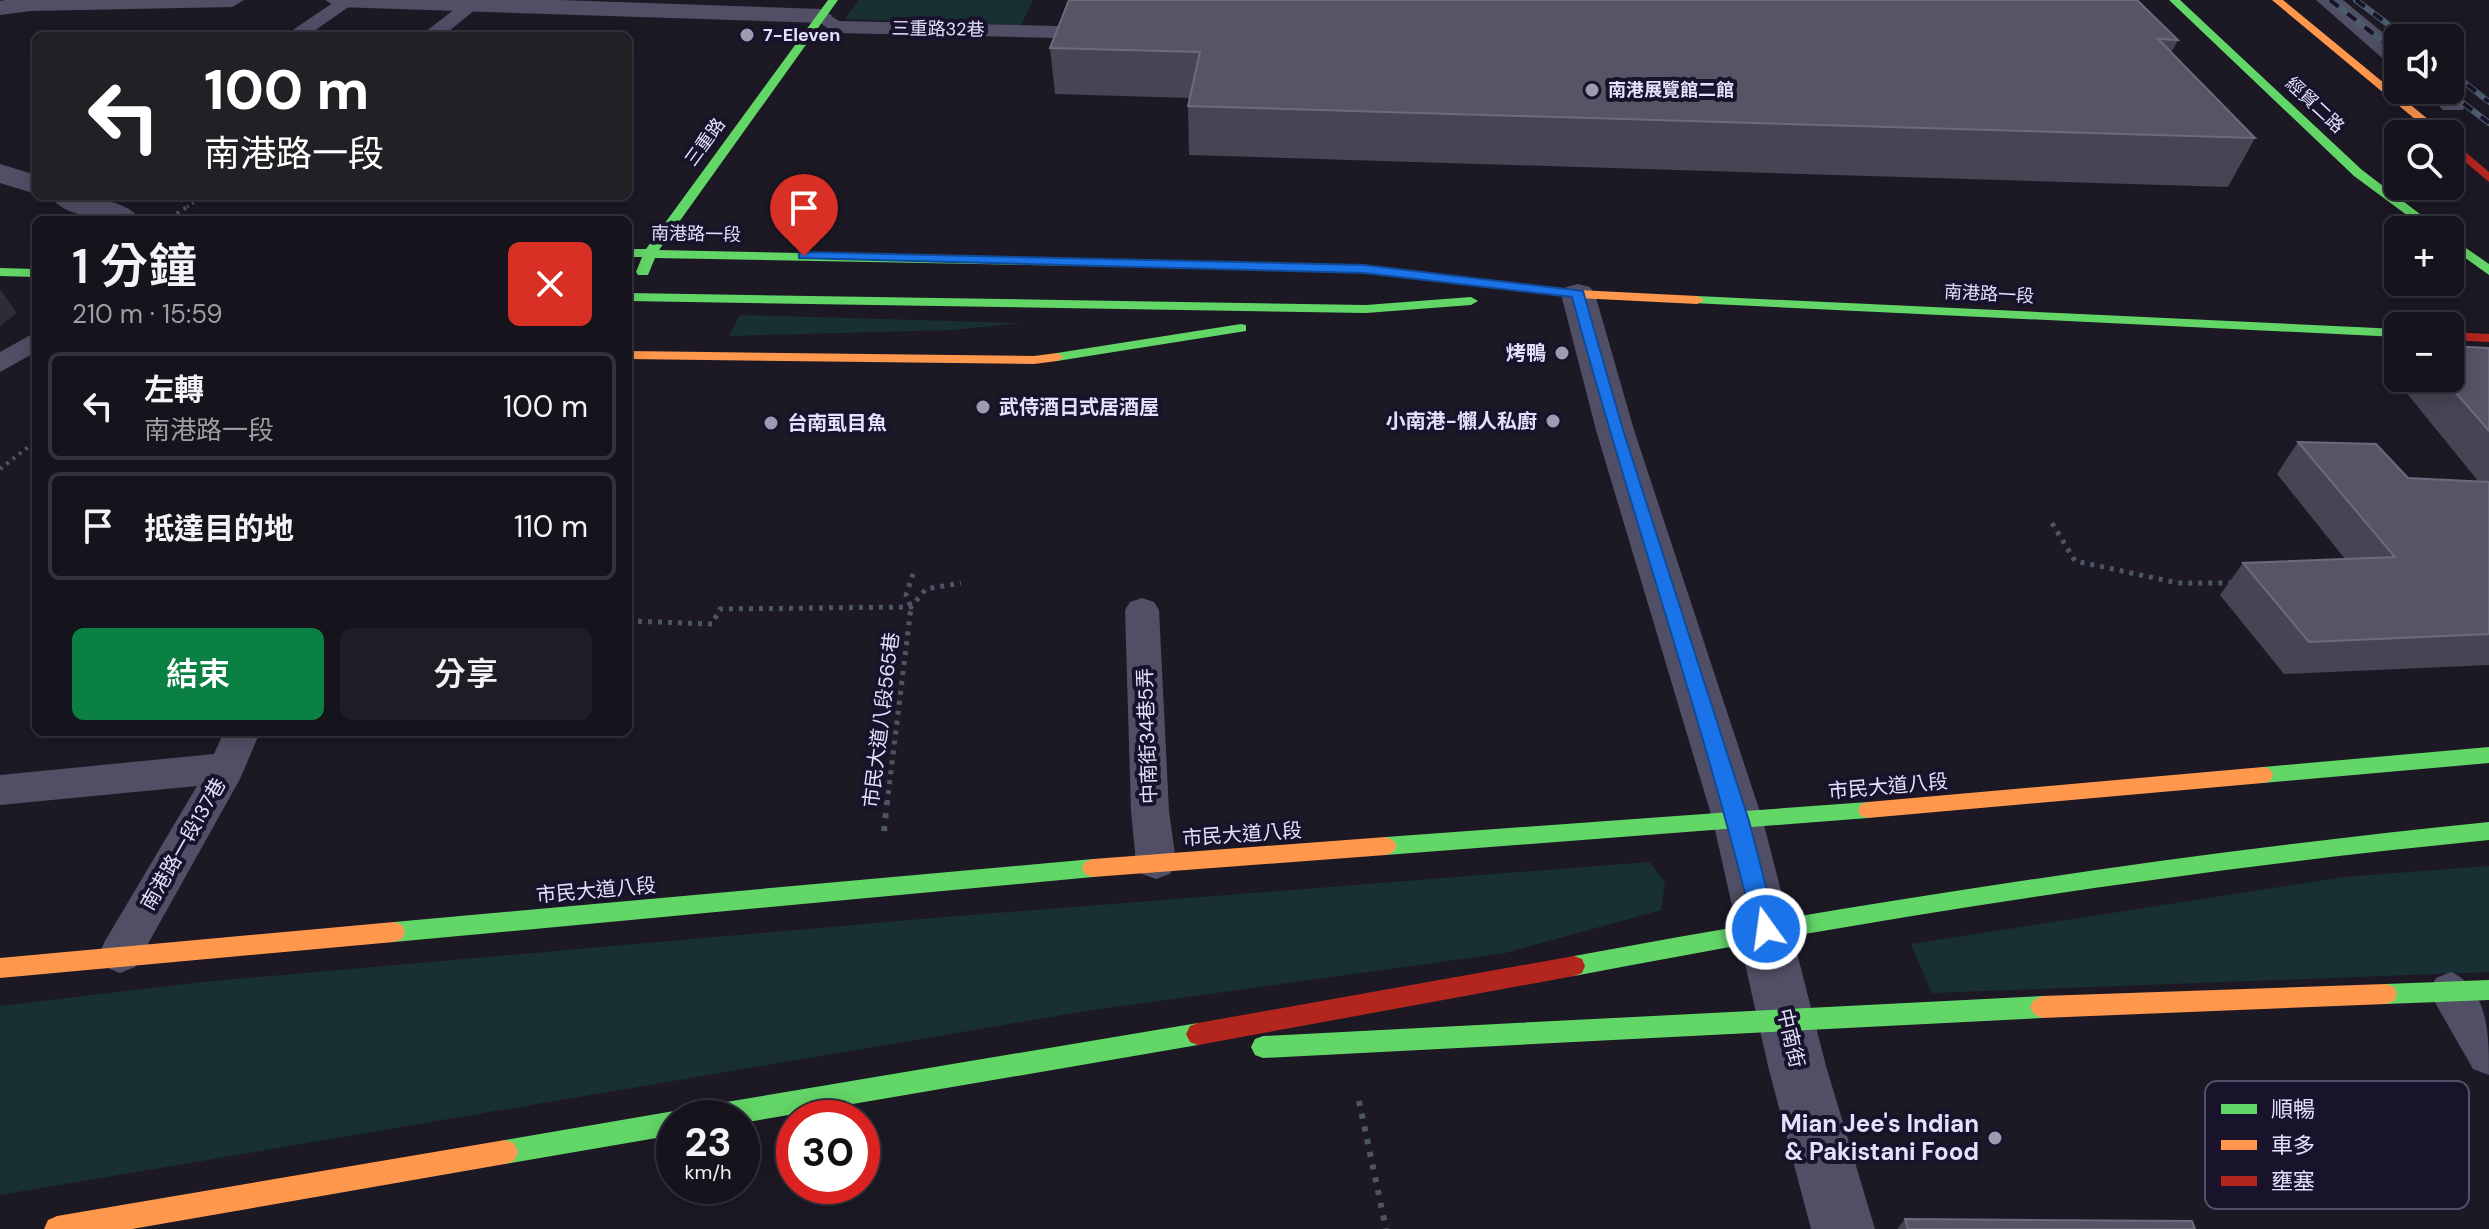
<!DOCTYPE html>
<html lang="zh-TW">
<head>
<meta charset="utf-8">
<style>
	body { margin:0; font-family:"DM Sans","Noto Sans TC",sans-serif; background:#1e1c25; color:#f1f3f6; height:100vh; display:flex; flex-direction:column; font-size:30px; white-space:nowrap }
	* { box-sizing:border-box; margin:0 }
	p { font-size:26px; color:#9d9ea3 }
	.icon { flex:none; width:44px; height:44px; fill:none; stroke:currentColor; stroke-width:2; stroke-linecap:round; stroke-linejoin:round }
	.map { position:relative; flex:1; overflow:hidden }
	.side { position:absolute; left:32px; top:216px; width:600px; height:520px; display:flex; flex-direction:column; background:#15131c; border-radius:12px; box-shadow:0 4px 20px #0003,0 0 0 2px #34323b }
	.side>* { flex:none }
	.hud { position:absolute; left:32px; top:32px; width:600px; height:168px; border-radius:12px; box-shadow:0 4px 20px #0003,0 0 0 2px #34323b; background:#202124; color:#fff; overflow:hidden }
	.controls { position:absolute; left:2384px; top:24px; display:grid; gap:16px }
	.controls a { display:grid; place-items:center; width:80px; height:80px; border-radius:12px; background:#15131c; box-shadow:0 4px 20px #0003,0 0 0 2px #34323b; font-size:40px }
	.speed { position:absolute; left:656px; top:1100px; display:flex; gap:16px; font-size:40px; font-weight:700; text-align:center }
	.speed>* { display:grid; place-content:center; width:104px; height:104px; border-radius:50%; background:#15131c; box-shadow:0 4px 20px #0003,0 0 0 2px #34323b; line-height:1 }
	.speed small { font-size:20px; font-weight:400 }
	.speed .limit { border:12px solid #d22; background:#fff; color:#111 }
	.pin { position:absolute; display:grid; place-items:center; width:68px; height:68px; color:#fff; margin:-82px -34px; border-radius:50% 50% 50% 0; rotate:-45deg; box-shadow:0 0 8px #0007 }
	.pin .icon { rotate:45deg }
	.me { position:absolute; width:88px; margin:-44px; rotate:346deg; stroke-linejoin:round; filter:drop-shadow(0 0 6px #0008) }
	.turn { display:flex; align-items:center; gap:28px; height:168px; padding:0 40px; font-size:36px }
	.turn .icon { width:104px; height:104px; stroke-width:2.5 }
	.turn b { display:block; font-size:56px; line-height:68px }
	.round { display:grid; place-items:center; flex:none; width:84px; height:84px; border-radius:12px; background:#1e1c25 }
	.summary { display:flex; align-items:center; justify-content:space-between; height:136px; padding:0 40px }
	h1 { font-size:48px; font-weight:600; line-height:60px }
	.button { display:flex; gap:16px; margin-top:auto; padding:16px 40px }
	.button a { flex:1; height:92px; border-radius:12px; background:#0b8043; color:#fff; font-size:32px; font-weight:600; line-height:92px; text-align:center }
	.button a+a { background:#1e1c25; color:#f1f3f6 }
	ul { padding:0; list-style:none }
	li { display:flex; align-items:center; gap:24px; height:108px; margin:0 16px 12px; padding:0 24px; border:4px solid #34323b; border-radius:12px }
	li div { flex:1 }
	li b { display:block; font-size:30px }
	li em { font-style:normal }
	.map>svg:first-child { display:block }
	.green { fill:#183033 }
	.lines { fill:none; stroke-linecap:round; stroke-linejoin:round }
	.path-far3 { stroke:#4c5665; stroke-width:3; stroke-dasharray:2 4; stroke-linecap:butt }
	.path-far2 { stroke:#4c5665; stroke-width:4; stroke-dasharray:3 5; stroke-linecap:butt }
	.path-far1 { stroke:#4c5665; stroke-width:5; stroke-dasharray:4 6; stroke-linecap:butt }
	.path { stroke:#4c5665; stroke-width:6; stroke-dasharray:5 8; stroke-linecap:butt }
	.lane { fill:#514f66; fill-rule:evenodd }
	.street { fill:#514f66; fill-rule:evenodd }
	.fast { fill:#63d668; fill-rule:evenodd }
	.slow { fill:#ff974d; fill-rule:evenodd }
	.jam { fill:#b3261e; fill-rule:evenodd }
	.rail-casing { stroke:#4b5c6d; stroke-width:6 }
	.rail { stroke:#18132b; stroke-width:4; stroke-dasharray:11; stroke-linecap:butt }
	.wall { fill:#474453 }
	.shaded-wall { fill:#2f2c39 }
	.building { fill:#585465; stroke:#6e6a7d; stroke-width:2 }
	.route { fill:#1a73e8; stroke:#114b97; stroke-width:2 }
	.poi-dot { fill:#9e9ab1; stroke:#18132b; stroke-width:3 }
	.labels { text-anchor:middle; stroke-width:8; stroke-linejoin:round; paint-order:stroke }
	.far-street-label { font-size:18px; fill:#e4dffd; stroke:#18132b }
	.far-poi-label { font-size:18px; font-weight:bold; fill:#e4dffd; stroke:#18132b; text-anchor:start }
	.poi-label { font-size:20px; font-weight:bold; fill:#e4dffd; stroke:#18132b; text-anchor:end }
	.street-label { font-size:20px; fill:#e4dffd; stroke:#18132b }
	.near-poi-label { font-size:24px; font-weight:bold; fill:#e4dffd; stroke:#18132b; text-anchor:end }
	.key { fill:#18132b; stroke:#55506a; stroke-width:2 }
	.key-label { font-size:22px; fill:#e4dffd }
</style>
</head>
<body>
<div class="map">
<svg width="2489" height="1229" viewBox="0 0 2489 1229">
	<rect width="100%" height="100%" fill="#1c1925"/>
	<path class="green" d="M859,0H1033L1021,25L845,19Z
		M740,315L1022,323L953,330L729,336Z
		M1649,862L1665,882L1661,910L1505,953L1086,1011L0,1195V1006L202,982L933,918Z
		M2489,866V972L1932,993L1911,944L2344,877Z"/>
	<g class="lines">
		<path class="path-far3" d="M187,207L204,196"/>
		<path class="path-far2" d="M170,218L190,205
			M0,469L36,441"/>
		<path class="path-far1" d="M2052,523L2075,561L2178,583H2235
			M628,621L712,624L720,609L911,607L926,589L961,583
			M887,804L911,607L906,595L913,574"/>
		<path class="path" d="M884,831L887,802
			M1359,1101L1386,1229"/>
		<path class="lane" d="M337,0L357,1L307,36H284Z
			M465,1L475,0L481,5L443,36H420Z
			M821,10L839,21L1059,26L1069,32L1059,38L834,33L811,16Z
			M36,332V352L0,372V352Z
			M1142,598L1154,602L1159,610L1169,811L1176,862L1170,874L1156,879L1142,874L1136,862L1131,811L1125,610L1130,602Z
			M224,732H260L240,779L135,967L120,973L105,967L99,954L105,941L197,786L0,805V775L214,754Z
			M2451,972C2489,989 2489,1036 2489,1075L2473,1069L2429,992L2436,978Z"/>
		<path class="street" d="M244,0L232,7L31,11L0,15V1L5,0Z
			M325,0H559L821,9L833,16L821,23L337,7Z
			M2316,0H2343L2398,45V66L2389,64Z
			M2450,88L2467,104L2463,110H2443L2422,90Z
			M0,164L36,175V194L0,183Z
			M50,196C76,196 124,196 141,220C114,220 66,220 50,196Z
			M1578,284L1590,287L1595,294L1634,430L1763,821L1826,1066L1875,1229H1811L1768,1066L1713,821L1596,430L1561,294L1566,287Z"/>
		<path class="fast" d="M828,0H838L659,250L1185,261L1190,262V268L655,258L648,275H638L636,272L642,257H628V249H646Z
			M2169,0H2180L2362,170L2441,230H2427L2354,176Z
			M2450,237L2489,264V275L2450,247Z
			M0,268L36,269V277L0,276Z
			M628,293L1366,305L1471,297L1478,301L1471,305L1366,313L628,301Z
			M1697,296L2398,329V337L1692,303L1690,300Z
			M1241,324L1246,325V331L1057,361L1050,357L1057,353Z
			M2489,747V763L2263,783L2256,781L2253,775L2256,769L2263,767Z
			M1868,802L1875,804L1878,810L1875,816L1868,818L1386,855L1379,852L1375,846L1379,840L1386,837Z
			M2489,822V840C2182,870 1877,918 1574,976L1566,973L1563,966L1566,959L1574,956C1878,900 2182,853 2489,822Z
			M1093,859L1101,862L1104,868L1101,874L1093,877L394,942L386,939L383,932L386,925L394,922Z
			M2489,980V1000L2386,1004L2378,1001L2375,994L2378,987L2386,984Z
			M2042,996L2050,1000L2054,1007L2050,1014L2042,1018L1263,1058L1255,1055L1251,1047L1255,1039L1263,1036Z
			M1198,1023L1206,1026L1210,1034L1206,1042L1198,1045L742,1123V1118H690L693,1110L702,1106Z
			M674,1111L684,1118H674V1135L505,1164L496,1161L492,1152L496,1143L505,1140Z"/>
		<path class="slow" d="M2272,0H2283L2446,134H2433Z
			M1185,261L1364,265L1578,290L1697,296L1704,300L1697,304L1578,298L1364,273L1180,268V262Z
			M628,351L1034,356L1057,353L1064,357L1057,361L1034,364L628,359Z
			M2263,767L2270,769L2273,775L2270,781L2263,783L1868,818L1861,816L1858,810L1861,804L1868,802Z
			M1386,837L1393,840L1397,846L1393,852L1386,855L1093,877L1085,874L1082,868L1085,862L1093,859Z
			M394,922L402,925L405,932L402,939L394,942L0,978V958Z
			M2386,984L2394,987L2397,994L2394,1001L2386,1004L2042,1018L2034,1014L2030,1007L2034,1000L2042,996Z
			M505,1140L514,1143L518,1152L514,1161L505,1164L132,1229H44L48,1220L57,1216Z"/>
		<path class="jam" d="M2450,139L2489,172V182L2450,149Z
			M2450,332L2489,334V342L2450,340Z
			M1574,956L1582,959L1585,966L1582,973L1574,976L1198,1045L1190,1042L1186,1034L1190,1026L1198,1023Z"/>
		<g class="rail-casing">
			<path id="rail" d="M2330,0L2398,53
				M2356,0L2406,38
				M2450,71L2489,102
				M2446,90L2489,123"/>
		</g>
		<use href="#rail" class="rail"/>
	</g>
	<path class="wall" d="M2178,40L2171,53L2255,138L2228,187L1189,155L1188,106L1189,98L1055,94L1050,48Z
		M2489,348V665L2284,674L2220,595L2243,563L2345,559L2277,474L2298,442L2408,478L2478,481L2392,375L2398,367V378H2450Z
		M1905,1219L2195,1229H1897Z"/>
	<path class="shaded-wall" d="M0,289L17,313L0,326Z"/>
	<path class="building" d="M1069,0H2137L2178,40L2158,39L2255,138L1188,106L1200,52L1050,48Z
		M2450,346L2489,348V431L2443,378H2450Z
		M2298,442L2376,444L2408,478L2489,482V634L2309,642L2243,563L2395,557Z
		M1905,1219L2192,1221L2195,1229H1908Z"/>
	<path class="route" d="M804,252L1364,265L1583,291L1623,430L1749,821L1777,929L1774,936L1766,939L1758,936L1754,929C1702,716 1629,509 1572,297L1364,273L799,258V253Z"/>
	<g class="poi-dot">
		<circle cx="747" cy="35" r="8"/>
		<circle cx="1592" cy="90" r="8"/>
		<circle cx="1562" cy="353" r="8"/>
		<circle cx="983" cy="407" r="8"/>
		<circle cx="1553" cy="421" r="8"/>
		<circle cx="771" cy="423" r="8"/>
		<circle cx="1995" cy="1138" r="8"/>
	</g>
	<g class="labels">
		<g class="far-street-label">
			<text transform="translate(938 29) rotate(1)" y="6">三重路32巷</text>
			<text transform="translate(2315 105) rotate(43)" y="6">經貿二路</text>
			<text transform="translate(705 142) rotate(-54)" y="6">三重路</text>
			<text transform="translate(696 234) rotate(1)" y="6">南港路一段</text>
			<text transform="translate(1989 294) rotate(3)" y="6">南港路一段</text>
		</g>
		<g class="far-poi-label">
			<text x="763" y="41">7-Eleven</text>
			<text x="1608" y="96">南港展覽館二館</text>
		</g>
		<g class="poi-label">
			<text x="1546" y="360">烤鴨</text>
			<text x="999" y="414" text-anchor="start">武侍酒日式居酒屋</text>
			<text x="1537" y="428">小南港-懶人私廚</text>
			<text x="787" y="430" text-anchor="start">台南虱目魚</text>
		</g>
		<g class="street-label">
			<text transform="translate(881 720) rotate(-83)" y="7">市民大道八段565巷</text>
			<text transform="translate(1147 736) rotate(-92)" y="7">中南街34巷5弄</text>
			<text transform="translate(1888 786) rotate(-5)" y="7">市民大道八段</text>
			<text transform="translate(1242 834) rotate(-4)" y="7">市民大道八段</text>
			<text transform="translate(183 844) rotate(-60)" y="7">南港路一段137巷</text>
			<text transform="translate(596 890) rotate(-5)" y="7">市民大道八段</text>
			<text transform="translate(1791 1038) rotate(77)" y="7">中南街</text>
		</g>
		<g class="near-poi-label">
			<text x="1979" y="1132">Mian Jee's Indian<tspan x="1979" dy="28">&amp; Pakistani Food</tspan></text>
		</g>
	</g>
	<rect x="2205" y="1081" width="264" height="128" rx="12" class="key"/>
	<rect x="2221" y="1104" width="36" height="10" fill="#63d668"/>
	<rect x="2221" y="1140" width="36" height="10" fill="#ff974d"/>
	<rect x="2221" y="1176" width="36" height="10" fill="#b3261e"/>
	<g class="key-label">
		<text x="2271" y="1117">順暢</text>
		<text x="2271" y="1153">車多</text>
		<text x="2271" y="1189">壅塞</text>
	</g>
</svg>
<div class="controls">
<a><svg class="icon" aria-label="sound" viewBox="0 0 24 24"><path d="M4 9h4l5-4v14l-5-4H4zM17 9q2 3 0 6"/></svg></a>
<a><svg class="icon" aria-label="search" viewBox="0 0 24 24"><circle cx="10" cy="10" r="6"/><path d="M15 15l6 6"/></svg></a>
<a>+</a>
<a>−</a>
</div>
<div class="speed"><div>23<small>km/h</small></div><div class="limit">30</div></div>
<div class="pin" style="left:804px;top:256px;background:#d93025"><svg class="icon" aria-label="arrive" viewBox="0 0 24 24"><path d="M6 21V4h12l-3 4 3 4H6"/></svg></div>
<svg class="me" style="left:1766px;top:929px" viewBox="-20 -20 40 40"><circle r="17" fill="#1a73e8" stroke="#fff" stroke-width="3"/><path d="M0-11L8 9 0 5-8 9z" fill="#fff"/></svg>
<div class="hud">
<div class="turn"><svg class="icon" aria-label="left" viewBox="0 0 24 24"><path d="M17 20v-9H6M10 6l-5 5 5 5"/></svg><div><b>100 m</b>南港路一段</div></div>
</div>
<section class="side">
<div class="summary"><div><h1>1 分鐘</h1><p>210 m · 15:59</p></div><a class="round" style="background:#d93025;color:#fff"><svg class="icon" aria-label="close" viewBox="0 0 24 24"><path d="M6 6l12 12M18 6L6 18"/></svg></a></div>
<ul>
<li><svg class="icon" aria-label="left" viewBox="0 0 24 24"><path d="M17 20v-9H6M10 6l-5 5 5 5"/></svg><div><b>左轉</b><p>南港路一段</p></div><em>100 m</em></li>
<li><svg class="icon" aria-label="arrive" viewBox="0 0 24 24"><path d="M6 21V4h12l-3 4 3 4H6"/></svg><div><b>抵達目的地</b></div><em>110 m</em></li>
</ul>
<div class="button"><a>結束</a><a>分享</a></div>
</section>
</div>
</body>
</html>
